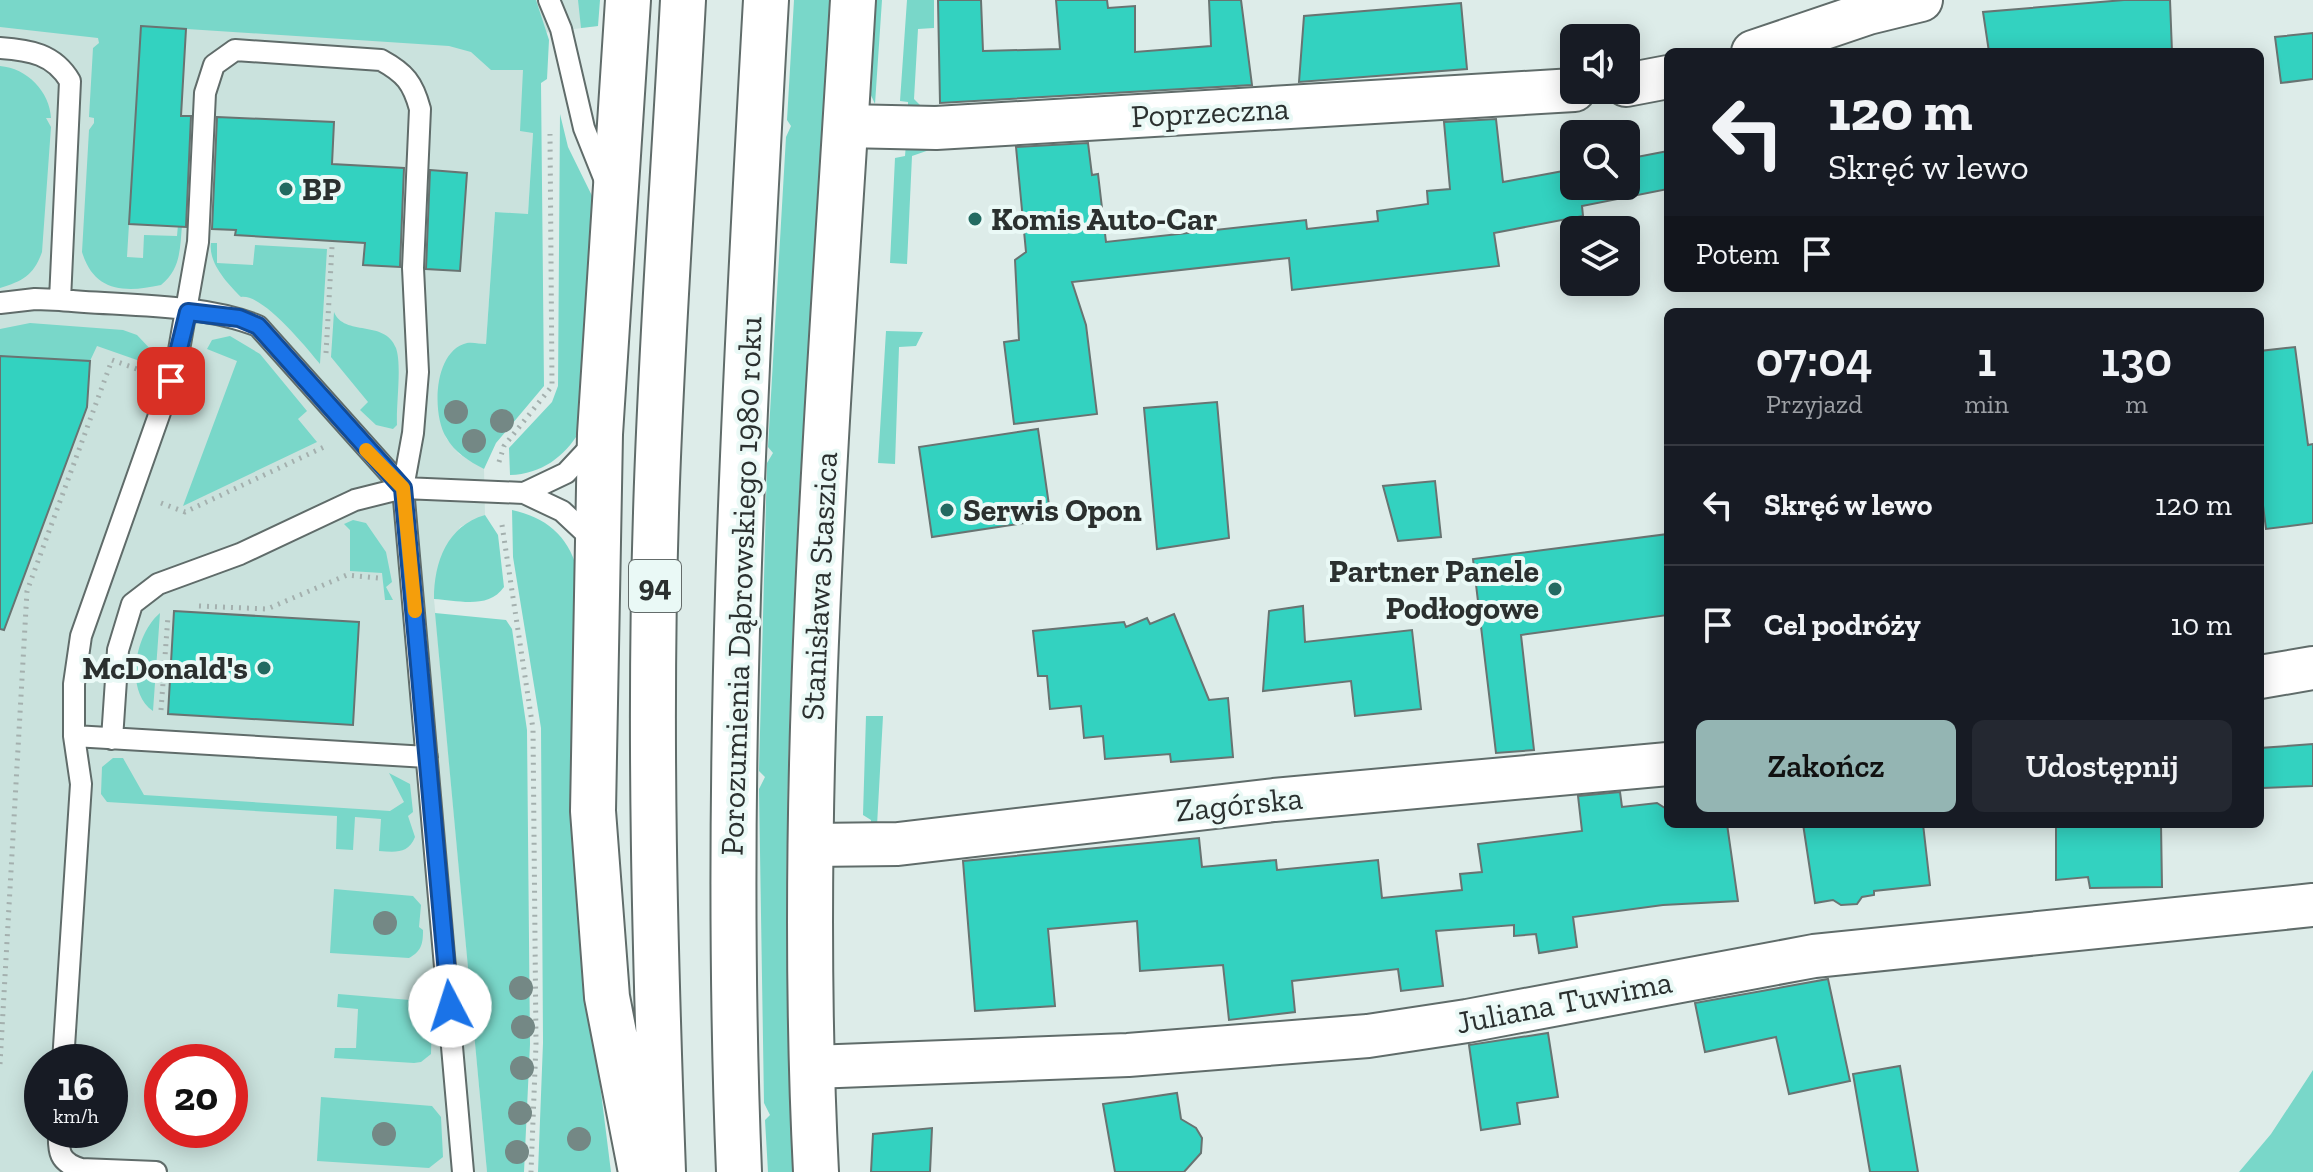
<!DOCTYPE html>
<html lang="pl">
<head>
<meta charset="utf-8">
<style>
	body { margin:0; font-family:"Zilla Slab",serif; background:#242831; color:#f1f3f6; height:100vh; display:flex; flex-direction:column; font-size:30px; white-space:nowrap }
	* { box-sizing:border-box; margin:0 }
	p { font-size:26px; color:#9ea1a6 }
	.icon { flex:none; width:44px; height:44px; fill:none; stroke:currentColor; stroke-width:2; stroke-linecap:round; stroke-linejoin:round }
	.map { position:relative; flex:1; overflow:hidden }
	.details { position:absolute; left:1664px; top:308px; width:600px; height:520px; display:flex; flex-direction:column; background:#171b24; border-radius:12px; box-shadow:0 4px 20px #0003 }
	.details>* { flex:none }
	.guide { position:absolute; left:1664px; top:48px; width:600px; height:244px; border-radius:12px; box-shadow:0 4px 20px #0003; background:#171b24; color:#f1f3f6; overflow:hidden }
	.fabs { position:absolute; left:1560px; top:24px; display:grid; gap:16px }
	.fabs a { display:grid; place-items:center; width:80px; height:80px; border-radius:12px; background:#171b24; box-shadow:0 4px 20px #0003; font-size:40px }
	.speed { position:absolute; left:24px; top:1044px; display:flex; gap:16px; font-size:40px; font-weight:700; text-align:center }
	.speed>* { display:grid; place-content:center; width:104px; height:104px; border-radius:50%; background:#171b24; box-shadow:0 4px 20px #0003; line-height:1 }
	.speed small { font-size:20px; font-weight:400 }
	.speed .limit { border:12px solid #d22; background:#fff; color:#111 }
	.pin { position:absolute; display:grid; place-items:center; width:68px; height:68px; color:#fff; margin:-34px; border-radius:16px; box-shadow:0 4px 12px #0006 }
	.me { position:absolute; width:88px; margin:-44px; rotate:355deg; stroke-linejoin:round; filter:drop-shadow(0 0 6px #0008) }
	.turn { display:flex; align-items:center; gap:28px; height:168px; padding:0 32px; font-size:36px }
	.turn .icon { width:104px; height:104px; stroke-width:2.5 }
	.turn b { display:block; font-size:56px; line-height:68px }
	.then { display:flex; align-items:center; height:76px; padding:0 32px; background:#0003; gap:16px; font-size:30px }
	.eta { display:flex; justify-content:space-evenly; align-items:center; height:136px; text-align:center }
	.eta b { font-size:48px; font-weight:600; line-height:56px }
	.button { display:flex; gap:16px; margin-top:auto; padding:16px 32px }
	.button a { flex:1; height:92px; border-radius:12px; background:#94b5b3; color:#111; font-size:32px; font-weight:600; line-height:92px; text-align:center }
	.button a+a { background:#242831; color:#f1f3f6 }
	ul { padding:0; list-style:none }
	li { display:flex; align-items:center; gap:24px; height:120px; padding:0 32px; border-top:2px solid #363941 }
	li div { flex:1 }
	li b { display:block; font-size:30px }
	li em { font-style:normal }
	.map>svg:first-child { display:block }
	.built { fill:#cae2dd; fill-rule:evenodd }
	.green { fill:#79d7c9 }
	.building { fill:#33d2c0; stroke:#687472; stroke-width:2 }
	.lines { fill:none; stroke-linecap:round; stroke-linejoin:round }
	.service-casing { stroke:#606c6a; stroke-width:24 }
	.minor-casing { stroke:#606c6a; stroke-width:46 }
	.tertiary-casing { stroke:#606c6a; stroke-width:48 }
	.primary-casing { stroke:#606c6a; stroke-width:48 }
	.path { stroke:#a4b0ae; stroke-width:5; stroke-dasharray:2 6; stroke-linecap:butt }
	.service { stroke:#fff; stroke-width:20 }
	.minor { stroke:#fff; stroke-width:42 }
	.tertiary { stroke:#fff; stroke-width:44 }
	.primary { stroke:#fff; stroke-width:44 }
	.tree { fill:#748885 }
	.route-casing { stroke:#114b97; stroke-width:20 }
	.route { stroke:#1a73e8; stroke-width:14 }
	.slow { stroke:#f59e0b; stroke-width:14 }
	.poi-dot { fill:#226a61; stroke:#eaf9f6; stroke-width:3 }
	.labels { text-anchor:middle; stroke-width:8; stroke-linejoin:round; paint-order:stroke }
	.shield { fill:#eaf9f6; stroke:#646c6b; stroke-width:2 }
	.shield-label { font-size:30px; font-weight:bold; fill:#2b302f }
	.street-label { font-size:32px; fill:#2b302f; stroke:#eaf9f6 }
	.poi-label { font-size:32px; font-weight:bold; fill:#2b302f; stroke:#eaf9f6; text-anchor:start }
</style>
</head>
<body>
<div class="map">
<svg width="2313" height="1172" viewBox="0 0 2313 1172">
	<rect width="100%" height="100%" fill="#ddece9"/>
	<path class="built" d="M0,0H598V26L527,35L533,132L528,215L495,212L486,344L467,343L439,384V411L446,438L459,454L484,469L485,515L460,527L434,599L487,1172H0ZM42,1062H110V1130H42ZM162,1062H230V1130H162Z"/>
	<path class="green" d="M0,0H536L549,40L547,79L541,83L544,386L496,443L484,469C469,461 455,453 446,437C432,414 433,351 467,343C473,342 481,344 486,344L495,212L528,214L533,133L520,131L523,70H491L471,52L449,46L141,26L127,257L143,258L144,235L177,236L178,225H182C180,248 181,269 161,285C125,293 94,292 82,252L89,130L94,123V118L89,117L93,48L99,43L98,38L0,27Z
		M578,0H600L598,26L581,28Z
		M794,0H831C807,390 770,782 795,1172H768L765,1120L770,1115L764,1103L759,789L765,777L759,771L767,463L773,453L768,447L786,137L791,126L787,120Z
		M874,0H882L875,104L869,91Z
		M907,0H934V28L918,29L914,99L926,111L908,116V102L900,101Z
		M0,66C27,68 50,92 51,118H46L51,127L42,252C34,275 23,281 0,288Z
		M560,114L568,147L597,206L580,431C564,457 542,474 510,475L509,448L552,402L558,386Z
		M906,144L935,148L912,156L907,264L890,263L895,158L905,156Z
		M211,243H217V263L253,265L255,245L327,249L320,364C306,347 262,293 241,297C228,284 208,263 211,243Z
		M334,312C344,337 385,319 396,348C402,366 396,404 397,425L393,429L376,425L360,410L368,402L331,357Z
		M30,323L123,330L137,335L156,355L157,367L97,346L90,361L0,356V329Z
		M886,331L923,332L916,346L899,347L895,464L878,463Z
		M230,336L260,354L307,411L298,419L317,442L183,506L237,361L207,349L212,340Z
		M512,510C545,517 568,535 577,569L581,933L611,1172H538L543,1043L541,728L513,557Z
		M485,515L498,535L504,587C488,610 457,600 434,599C434,562 447,526 485,515Z
		M353,520L366,523L386,552L392,582L386,587L393,600H385L382,573L350,571V530L344,524Z
		M160,613L153,711C124,691 135,634 160,613Z
		M435,613L506,620L512,629L527,730L530,1044L524,1172H487Z
		M866,716H883L877,826L871,834V820L863,815Z
		M113,758H123L144,795L390,811L404,802L389,773L410,784L413,812L408,816L415,837C408,854 396,852 379,851L381,819L355,817L353,850L336,849L337,816L107,802L101,794L102,767Z
		M334,889L413,896L421,905L419,927L423,930C423,943 422,951 409,958L330,953Z
		M338,994L422,1001L432,1013L431,1054L421,1062L414,1063L334,1058L335,1048H356L358,1009L337,1007Z
		M2313,1070V1172H2239L2271,1134Z
		M321,1097L432,1106L441,1117L443,1157L429,1168L317,1161Z"/>
	<path class="building" d="M938,0H981L983,51L1060,49L1056,0H1107L1108,8L1135,6V52L1211,46L1209,0H1241L1252,85L940,103Z
		M2124,0H2170L2172,52H1989L1983,12Z
		M1461,3L1467,69L1299,82L1304,16Z
		M141,26L186,29L181,116H191L186,227L129,224Z
		M2313,33V79L2281,83L2275,37Z
		M217,117L334,122L332,164L404,168L400,267L363,265L365,243L235,235L236,230L212,229Z
		M1496,119L1503,182L1574,169V186H1626V159L1668,151V189L1582,206L1583,216L1494,233L1499,266L1292,290L1289,258L1072,282L1086,325L1097,414L1014,424L1004,342L1019,340L1015,260L1026,252L1016,147L1088,143L1092,175L1098,174L1106,242L1306,220L1307,229L1378,221L1377,211L1428,204L1427,191L1450,189L1444,122Z
		M430,170L467,173L460,271L426,269Z
		M2295,347L2308,445L2313,444V523L2266,529L2260,482V351Z
		M0,356L90,361L87,407L4,630L0,629Z
		M1217,402L1229,538L1157,549L1144,408Z
		M1038,429L1051,519L932,537L919,447Z
		M1435,481L1441,537L1398,541L1383,486Z
		M1668,534V615L1521,635L1534,750L1496,753L1473,559Z
		M1303,606L1305,642L1412,630L1421,709L1355,716L1351,681L1263,691L1269,611Z
		M174,611L359,622L353,725L168,714Z
		M1174,614L1209,700L1228,698L1233,757L1171,762L1170,754L1105,759L1103,736L1084,738L1081,706L1050,709L1047,676H1038L1033,631L1124,622L1126,627L1147,618L1150,624Z
		M2313,744V786L2263,788L2260,748Z
		M1620,792L1622,807L1657,803L1668,810V824H1727L1738,901L1663,905L1573,917L1577,947L1539,953L1536,934L1514,936V925L1436,931L1443,986L1401,991L1398,969L1292,981L1295,1012L1229,1020L1223,965L1140,971L1137,921L1048,929L1055,1006L975,1011L963,861L1199,838L1202,867L1276,860L1277,870L1378,860L1382,898L1462,890L1460,874L1482,872L1478,844L1582,831L1578,796Z
		M1803,824H1923L1930,885L1874,891V895L1862,897L1857,904L1841,905L1833,900L1815,903Z
		M2056,824H2161L2162,887L2090,888L2088,877L2056,880Z
		M1828,979L1850,1081L1789,1094L1776,1037L1705,1052L1695,1003Z
		M1548,1033L1558,1097L1517,1103L1520,1124L1481,1130L1469,1045Z
		M1900,1066L1918,1172H1870L1853,1074Z
		M1177,1093L1181,1119L1196,1128L1202,1138L1201,1153L1184,1172H1115L1103,1104Z
		M932,1128L930,1172H871L873,1134Z"/>
	<g class="lines">
		<g class="service-casing">
			<path id="service" d="M549,0L561,29L584,128L606,183
				M0,48C30,50 54,54 70,81L60,300C121,306 202,303 258,326L403,488
				M0,303L35,299L60,300
				M524,493L566,473L594,443
				M74,736L427,757
				M112,739L118,650L132,604L158,584L240,554L355,500L403,488L524,493L562,511L593,540
				M63,1062L81,784L74,736V684L81,636L176,367L198,242L205,93L214,65L235,50L381,60C405,73 413,83 420,109L413,268L418,372L413,433L403,488L463,1172
				M59,1130C58,1152 59,1162 81,1169L156,1172"/>
		</g>
		<g class="minor-casing">
			<path id="minor" d="M1753,52L1868,13L1921,0
				M1626,85L1668,77
				M845,126L936,128L1574,90
				M2260,677L2313,668
				M810,845L898,844L1274,800L1668,764
				M812,1067L1128,1055L1368,1036L1467,1021L1814,956L2313,905"/>
		</g>
		<g class="tertiary-casing">
			<path id="tertiary" d="M816,1172C796,781 830,390 853,0"/>
		</g>
		<g class="primary-casing">
			<path id="primary" d="M628,0L600,434L593,811L607,997L641,1172
				M663,1172C655,953 649,732 656,513C661,342 674,171 683,0
				M739,1172C723,781 744,391 766,0"/>
		</g>
		<path class="path" d="M326,353L332,247
			M499,462L504,446L552,386L550,134
			M161,503L185,512L324,447
			M502,525L533,729L536,1044L531,1172
			M199,606L267,609L347,575L378,578
			M161,710L168,616
			M0,1064L27,591L112,360L140,370"/>
		<use href="#service" class="service"/>
		<use href="#minor" class="minor"/>
		<use href="#tertiary" class="tertiary"/>
		<use href="#primary" class="primary"/>
	</g>
	<g class="tree">
		<circle cx="456" cy="412" r="12"/>
		<circle cx="502" cy="421" r="12"/>
		<circle cx="474" cy="441" r="12"/>
		<circle cx="385" cy="923" r="12"/>
		<circle cx="521" cy="988" r="12"/>
		<circle cx="523" cy="1027" r="12"/>
		<circle cx="522" cy="1068" r="12"/>
		<circle cx="520" cy="1113" r="12"/>
		<circle cx="384" cy="1134" r="12"/>
		<circle cx="579" cy="1139" r="12"/>
		<circle cx="517" cy="1152" r="12"/>
	</g>
	<g class="lines">
		<g class="route-casing">
			<path id="route" d="M171,381L188,312L239,318L258,326L403,488L450,1006"/>
		</g>
		<use href="#route" class="route"/>
		<path class="slow" d="M366,450L403,488L415,611"/>
	</g>
	<g class="poi-dot">
		<circle cx="286" cy="189" r="8"/>
		<circle cx="975" cy="219" r="8"/>
		<circle cx="947" cy="510" r="8"/>
		<circle cx="1555" cy="589" r="8"/>
		<circle cx="264" cy="668" r="8"/>
	</g>
	<g class="labels">
		<rect class="shield" x="629" y="560" width="52" height="52" rx="6"/>
		<g class="shield-label">
			<text x="655" y="596">94</text>
		</g>
		<g class="street-label">
			<text transform="translate(1210 112) rotate(-3)" y="11">Poprzeczna</text>
			<text transform="translate(741 586) rotate(-88)" y="11">Porozumienia Dąbrowskiego 1980 roku</text>
			<text transform="translate(819 586) rotate(-87)" y="11">Stanisława Staszica</text>
			<text transform="translate(1239 804) rotate(-6)" y="11">Zagórska</text>
			<text transform="translate(1564 1002) rotate(-11)" y="11">Juliana Tuwima</text>
		</g>
		<g class="poi-label">
			<text x="302" y="200">BP</text>
			<text x="991" y="230">Komis Auto-Car</text>
			<text x="963" y="521">Serwis Opon</text>
			<text x="1539" y="582" text-anchor="end">Partner Panele<tspan x="1539" dy="37">Podłogowe</tspan></text>
			<text x="248" y="679" text-anchor="end">McDonald's</text>
		</g>
	</g>
</svg>
<div class="fabs">
<a><svg class="icon" aria-label="sound" viewBox="0 0 24 24"><path d="M4 9h4l5-4v14l-5-4H4zM17 9q2 3 0 6"/></svg></a>
<a><svg class="icon" aria-label="search" viewBox="0 0 24 24"><circle cx="10" cy="10" r="6"/><path d="M15 15l6 6"/></svg></a>
<a><svg class="icon" aria-label="layers" viewBox="0 0 24 24"><path d="M12 4l9 5-9 5-9-5zM3 14l9 5 9-5"/></svg></a>
</div>
<div class="speed"><div>16<small>km/h</small></div><div class="limit">20</div></div>
<div class="pin" style="left:171px;top:381px;background:#d93025"><svg class="icon" aria-label="arrive" viewBox="0 0 24 24"><path d="M6 21V4h12l-3 4 3 4H6"/></svg></div>
<svg class="me" style="left:450px;top:1006px" viewBox="-20 -20 40 40"><circle r="19" fill="#fff"/><path d="M0-13L10 11 0 6-10 11z" fill="#1a73e8"/></svg>
<div class="guide">
<div class="turn"><svg class="icon" aria-label="left" viewBox="0 0 24 24"><path d="M17 20v-9H6M10 6l-5 5 5 5"/></svg><div><b>120 m</b>Skręć w lewo</div></div>
<div class="then">Potem<svg class="icon" aria-label="arrive" viewBox="0 0 24 24"><path d="M6 21V4h12l-3 4 3 4H6"/></svg></div>
</div>
<section class="details">
<div class="eta">
<div><b>07:04</b><p>Przyjazd</p></div>
<div><b>1</b><p>min</p></div>
<div><b>130</b><p>m</p></div>
</div>
<ul>
<li><svg class="icon" aria-label="left" viewBox="0 0 24 24"><path d="M17 20v-9H6M10 6l-5 5 5 5"/></svg><div><b>Skręć w lewo</b></div><em>120 m</em></li>
<li><svg class="icon" aria-label="arrive" viewBox="0 0 24 24"><path d="M6 21V4h12l-3 4 3 4H6"/></svg><div><b>Cel podróży</b></div><em>10 m</em></li>
</ul>
<div class="button"><a>Zakończ</a><a>Udostępnij</a></div>
</section>
</div>
</body>
</html>
